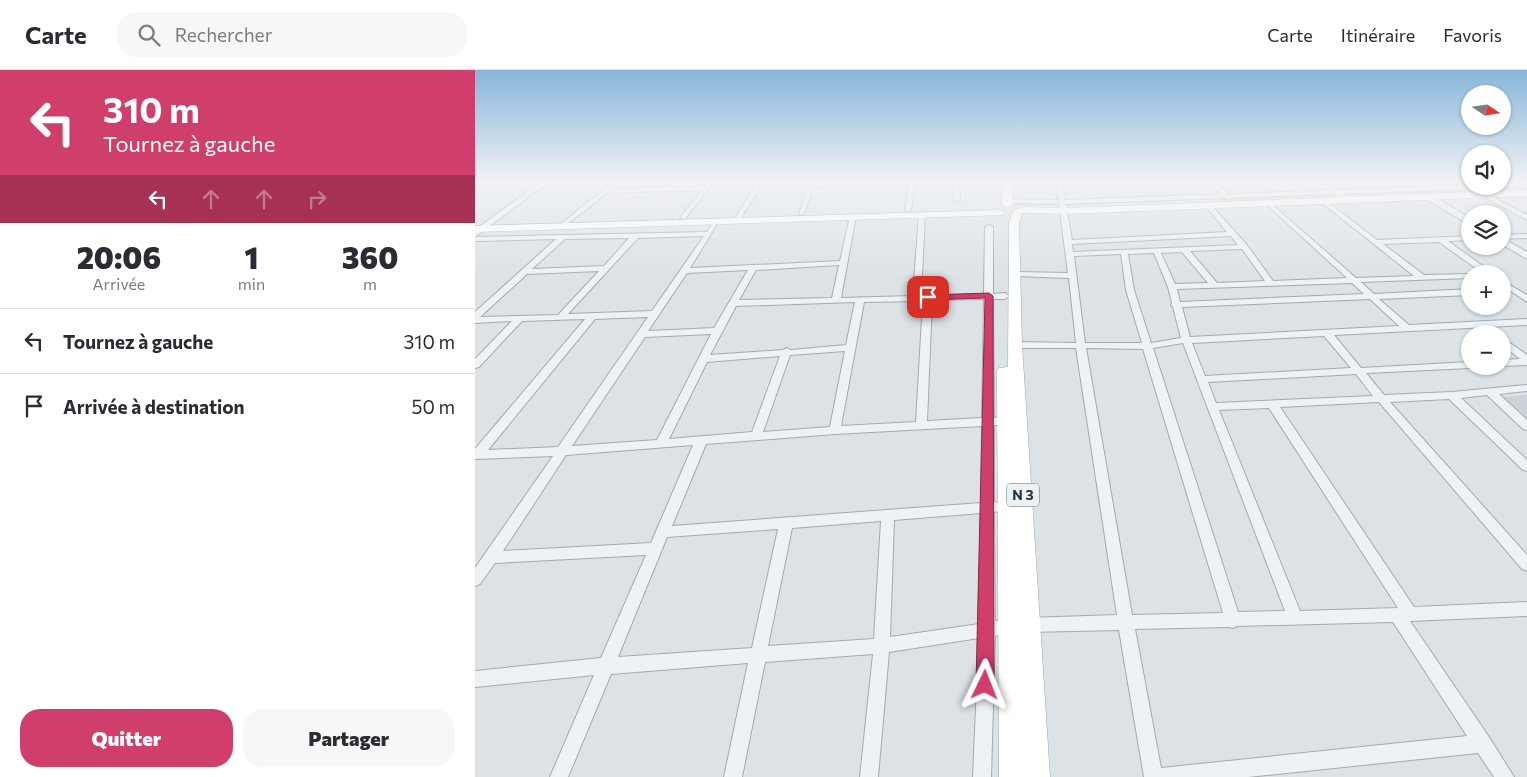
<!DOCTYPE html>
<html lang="fr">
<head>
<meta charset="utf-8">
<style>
	body { margin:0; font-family:Commissioner,sans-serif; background:#f7f7f7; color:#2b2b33; height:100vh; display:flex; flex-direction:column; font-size:19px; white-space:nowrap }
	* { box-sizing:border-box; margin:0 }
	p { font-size:16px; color:#7c7c81 }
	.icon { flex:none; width:28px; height:28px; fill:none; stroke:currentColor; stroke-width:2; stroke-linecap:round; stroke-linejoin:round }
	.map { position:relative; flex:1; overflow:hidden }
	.sheet { display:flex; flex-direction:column; background:#fff; width:475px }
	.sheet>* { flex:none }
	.top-card { background:#d03e6b; color:#fff; overflow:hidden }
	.needle { width:32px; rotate:103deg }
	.controls { position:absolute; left:986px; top:15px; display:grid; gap:10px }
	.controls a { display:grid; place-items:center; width:50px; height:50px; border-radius:50%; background:#fff; box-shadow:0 1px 4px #0004; font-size:25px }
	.pin { position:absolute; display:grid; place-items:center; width:42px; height:42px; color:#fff; margin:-21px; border-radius:10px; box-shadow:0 2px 8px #0006 }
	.me { position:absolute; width:55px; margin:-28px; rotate:2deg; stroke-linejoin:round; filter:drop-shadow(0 0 4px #0008) }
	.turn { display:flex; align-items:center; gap:18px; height:105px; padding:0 20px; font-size:22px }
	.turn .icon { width:65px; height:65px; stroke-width:2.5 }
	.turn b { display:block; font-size:35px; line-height:42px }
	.lanes { display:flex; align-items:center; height:48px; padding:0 20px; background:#0003; justify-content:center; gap:25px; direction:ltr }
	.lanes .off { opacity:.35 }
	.eta { display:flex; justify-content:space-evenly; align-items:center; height:85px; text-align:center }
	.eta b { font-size:30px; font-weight:800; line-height:35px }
	.cta { display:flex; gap:10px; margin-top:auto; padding:10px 20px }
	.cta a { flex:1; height:58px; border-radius:20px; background:#d03e6b; color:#fff; font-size:20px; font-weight:800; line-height:58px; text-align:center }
	.cta a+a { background:#f7f7f7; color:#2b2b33 }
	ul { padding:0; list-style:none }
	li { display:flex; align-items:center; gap:15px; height:65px; padding:0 20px; border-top:1px solid #e1e1e2 }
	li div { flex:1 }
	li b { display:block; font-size:19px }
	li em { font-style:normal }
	header { display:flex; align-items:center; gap:30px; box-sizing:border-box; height:70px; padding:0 25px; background:#fff; border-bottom:1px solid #e1e1e2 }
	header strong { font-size:24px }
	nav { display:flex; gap:28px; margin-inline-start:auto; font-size:18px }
	.search { width:350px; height:45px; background:#f7f7f7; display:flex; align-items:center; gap:12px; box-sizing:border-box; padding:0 18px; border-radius:20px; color:#7c7c81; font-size:19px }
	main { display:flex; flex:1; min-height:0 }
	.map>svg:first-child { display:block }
	.built { fill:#cbd2d9 }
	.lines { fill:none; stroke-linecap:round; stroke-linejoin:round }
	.minor-casing { stroke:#a2aab1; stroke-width:2 }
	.tertiary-casing { stroke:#a2aab1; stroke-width:2 }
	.primary-casing { stroke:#9ca9b3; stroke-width:1 }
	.minor { fill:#eff2f5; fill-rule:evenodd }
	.tertiary { fill:#eff2f5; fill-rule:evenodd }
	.primary { fill:#fff; fill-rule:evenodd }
	.route { fill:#d03e6b; stroke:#872846 }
	.labels { text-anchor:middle; stroke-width:5; stroke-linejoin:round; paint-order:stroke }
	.shield { fill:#ecf1f5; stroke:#616b74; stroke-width:1 }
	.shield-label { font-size:14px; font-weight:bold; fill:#26323d }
</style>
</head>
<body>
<header>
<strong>Carte</strong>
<div class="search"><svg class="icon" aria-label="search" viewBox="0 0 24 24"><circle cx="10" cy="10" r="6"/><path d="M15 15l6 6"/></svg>Rechercher</div>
<nav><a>Carte</a><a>Itinéraire</a><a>Favoris</a></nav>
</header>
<main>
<section class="sheet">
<div class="top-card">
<div class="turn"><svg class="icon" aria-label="left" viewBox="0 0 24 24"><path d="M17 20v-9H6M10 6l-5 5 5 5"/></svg><div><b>310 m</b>Tournez à gauche</div></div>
<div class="lanes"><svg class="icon" aria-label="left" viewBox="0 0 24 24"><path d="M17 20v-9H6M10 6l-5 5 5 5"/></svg><svg class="icon off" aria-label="ahead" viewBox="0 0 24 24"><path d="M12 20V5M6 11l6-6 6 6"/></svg><svg class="icon off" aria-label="ahead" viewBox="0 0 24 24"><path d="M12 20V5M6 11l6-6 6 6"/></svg><svg class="icon off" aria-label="right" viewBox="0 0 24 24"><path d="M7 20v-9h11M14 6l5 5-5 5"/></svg></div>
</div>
<div class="eta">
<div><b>20:06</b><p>Arrivée</p></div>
<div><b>1</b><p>min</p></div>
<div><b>360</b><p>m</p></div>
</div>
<ul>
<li><svg class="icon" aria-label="left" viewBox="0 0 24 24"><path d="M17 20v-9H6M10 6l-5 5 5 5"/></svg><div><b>Tournez à gauche</b></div><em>310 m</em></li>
<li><svg class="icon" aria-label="arrive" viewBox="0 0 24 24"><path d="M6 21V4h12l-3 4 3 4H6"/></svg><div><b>Arrivée à destination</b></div><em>50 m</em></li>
</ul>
<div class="cta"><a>Quitter</a><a>Partager</a></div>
</section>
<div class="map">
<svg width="1052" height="707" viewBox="0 0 1052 707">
	<rect width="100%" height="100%" fill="#dde2e7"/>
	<path class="built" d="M1052,325V349L1028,327H1030Z"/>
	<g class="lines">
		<g class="minor-casing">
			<path id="minor" d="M3,110H11L0,117V112Z
				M235,110H241L210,149L205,148L227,120L132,123L87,158L83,156L85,155L134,115L66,117L63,115L66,113L143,112V114L139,115L137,119L230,116Z
				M284,110H290L264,151H260L259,150Z
				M334,110H340L339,113L435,110L536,111L533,113L484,114L485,130L482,132L479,130L478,114L440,115L436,140L433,142L430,140L434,115L338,117L329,144L324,145Z
				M580,110H631L587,114L590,130L746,124L732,110H739L754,124L995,115L1028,116V114L1052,113V117L757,128L754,130L750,128L591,134L597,170L752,162L730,135L735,134L772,175L798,211L872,208L791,134V132L793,131L881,208L939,206L846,132V130H850L902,170L995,166V170L973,171L1019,204H1009L964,172L908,174L949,205L995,204V208L886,212L899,224L995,219V225L904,229L934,255L1052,249V255L859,265L886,298L995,292V296H999L995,298L891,303L909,325L977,322L1052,315V321L1024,324L1052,350V360L1048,359L1012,325L986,328L1052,390V401L1048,400L974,329L915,332L1052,485V501L1047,499L904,332L805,337L939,537L1052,532V546L935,551L1014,667L1039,707H1019L1003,683L773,707H669L644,560L553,562L548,560L545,555L548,550L553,548L642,545L601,278H540L535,275L540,272L601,273L594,208L540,206L536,204L540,202L593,203L584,134L532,133L529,131L532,129L584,130ZM756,166L763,175L598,182L597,174ZM767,179L790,211L742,213L715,181ZM707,182L733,213L700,214L686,183ZM679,183L693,217L697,233L696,235L698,237L706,268L676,273L659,220L653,184ZM646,184L651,220L667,273H610L599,186ZM877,213L889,224L705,232L702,219ZM895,229L924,256L715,267L707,237ZM849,266L876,298L730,306L717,273ZM708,273L810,541L763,542L678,278ZM611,278L668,279L748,543L657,545ZM881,304L898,326L741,333L733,312ZM794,338L923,538L825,541L744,340ZM918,552L992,666L686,698L660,559L754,557L758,558L762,556Z
				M1006,123H1010L1052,145V150L1006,125Z
				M447,142L450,144L446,226L509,224L510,157L514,155L518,157V224L530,223L534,226L530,229H518L519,348L531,347L537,351L531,355H519V432L524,433L526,437L524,441L519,442L520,551L536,549L542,551L544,556L542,561L520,566L516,707H498L504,568L414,582L403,707H385L398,584L290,592L267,707H249L273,593L136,604L93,707H75L119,605L0,617V601L126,588L171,485L20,493L5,514L0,516V498L78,386L0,389V379L110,249L47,251L4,297L0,298V289L37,251L0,253V242L81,169L0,171V167L232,162L239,150L241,149L244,151L215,198L365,191L375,146L378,144L381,146L366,228L438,226L444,144ZM229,166L177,241L93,244L163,168ZM154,168L129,196L57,199L90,169ZM364,195L357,228L264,230L281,200ZM273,200L239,258L173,261L212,203ZM124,201L83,245L5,247L52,204ZM509,229L507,348L452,351L457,230ZM448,231L441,352L366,356L389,232ZM380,232L371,275L316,280L312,278L308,280L235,285L261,236ZM173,247L83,377L13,380L120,249ZM236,264L182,370L97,376L170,267ZM370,281L355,357L288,362L315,285ZM305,286L277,362L194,369L232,292ZM507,356L506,433L197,456L231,374L360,364ZM218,375L176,473L28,481L91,385ZM506,443L504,554L415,567L419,450ZM406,451L399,569L293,576L317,458ZM303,459L277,578L143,587L192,467Z
				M1052,164V168L1028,169V165Z
				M1028,211L1052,225V232L1028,216Z
				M1028,268L1052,285V295L1028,296V290L1045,289L1028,275Z"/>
		</g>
		<g class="tertiary-casing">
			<path id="tertiary" d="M68,110H76L0,167V160Z
				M841,110H849L876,130L869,132Z
				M949,124H955L995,148V155L949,128Z
				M1028,168L1052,182V189L1028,175Z"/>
		</g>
		<g class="primary-casing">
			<path id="primary" d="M528,110H538L537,135L532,138L527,135Z
				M1052,120V126L590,144L547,143L544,153L547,275L575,707H524L522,301L524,298L533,297L534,153L538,141L546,137L590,138Z
				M525,140L529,141V145L0,162V156Z"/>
		</g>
		<use href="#minor" class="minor"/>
		<use href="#tertiary" class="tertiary"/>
		<use href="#primary" class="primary"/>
	</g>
	<linearGradient id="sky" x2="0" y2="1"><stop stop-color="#87b5db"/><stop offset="0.53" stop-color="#f0f2f4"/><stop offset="1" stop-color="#f0f2f4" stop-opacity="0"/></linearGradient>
	<rect width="1052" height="209" fill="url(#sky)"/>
	<path class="route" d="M514,223L518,226L519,615L516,621L510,623L504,621L501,615L510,228L453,230L448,227L453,225Z"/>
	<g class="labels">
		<rect class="shield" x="532" y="413.5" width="32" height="23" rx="4"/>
		<g class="shield-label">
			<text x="548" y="430">N 3</text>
		</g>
	</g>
</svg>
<div class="controls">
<a><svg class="needle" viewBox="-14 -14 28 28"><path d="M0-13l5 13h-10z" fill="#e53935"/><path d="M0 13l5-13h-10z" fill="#7c7c81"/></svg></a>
<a><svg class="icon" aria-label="sound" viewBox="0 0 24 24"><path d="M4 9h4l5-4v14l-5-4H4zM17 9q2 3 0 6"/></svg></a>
<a><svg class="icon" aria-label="layers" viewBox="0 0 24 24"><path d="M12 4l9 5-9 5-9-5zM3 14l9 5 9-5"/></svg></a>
<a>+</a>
<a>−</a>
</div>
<div class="pin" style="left:453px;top:227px;background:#d93025"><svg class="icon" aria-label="arrive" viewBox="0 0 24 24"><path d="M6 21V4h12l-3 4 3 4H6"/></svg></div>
<svg class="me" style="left:510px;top:615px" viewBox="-20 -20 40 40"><path d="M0-17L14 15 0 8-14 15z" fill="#d03e6b" stroke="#fff" stroke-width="4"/></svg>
</div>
</main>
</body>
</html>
